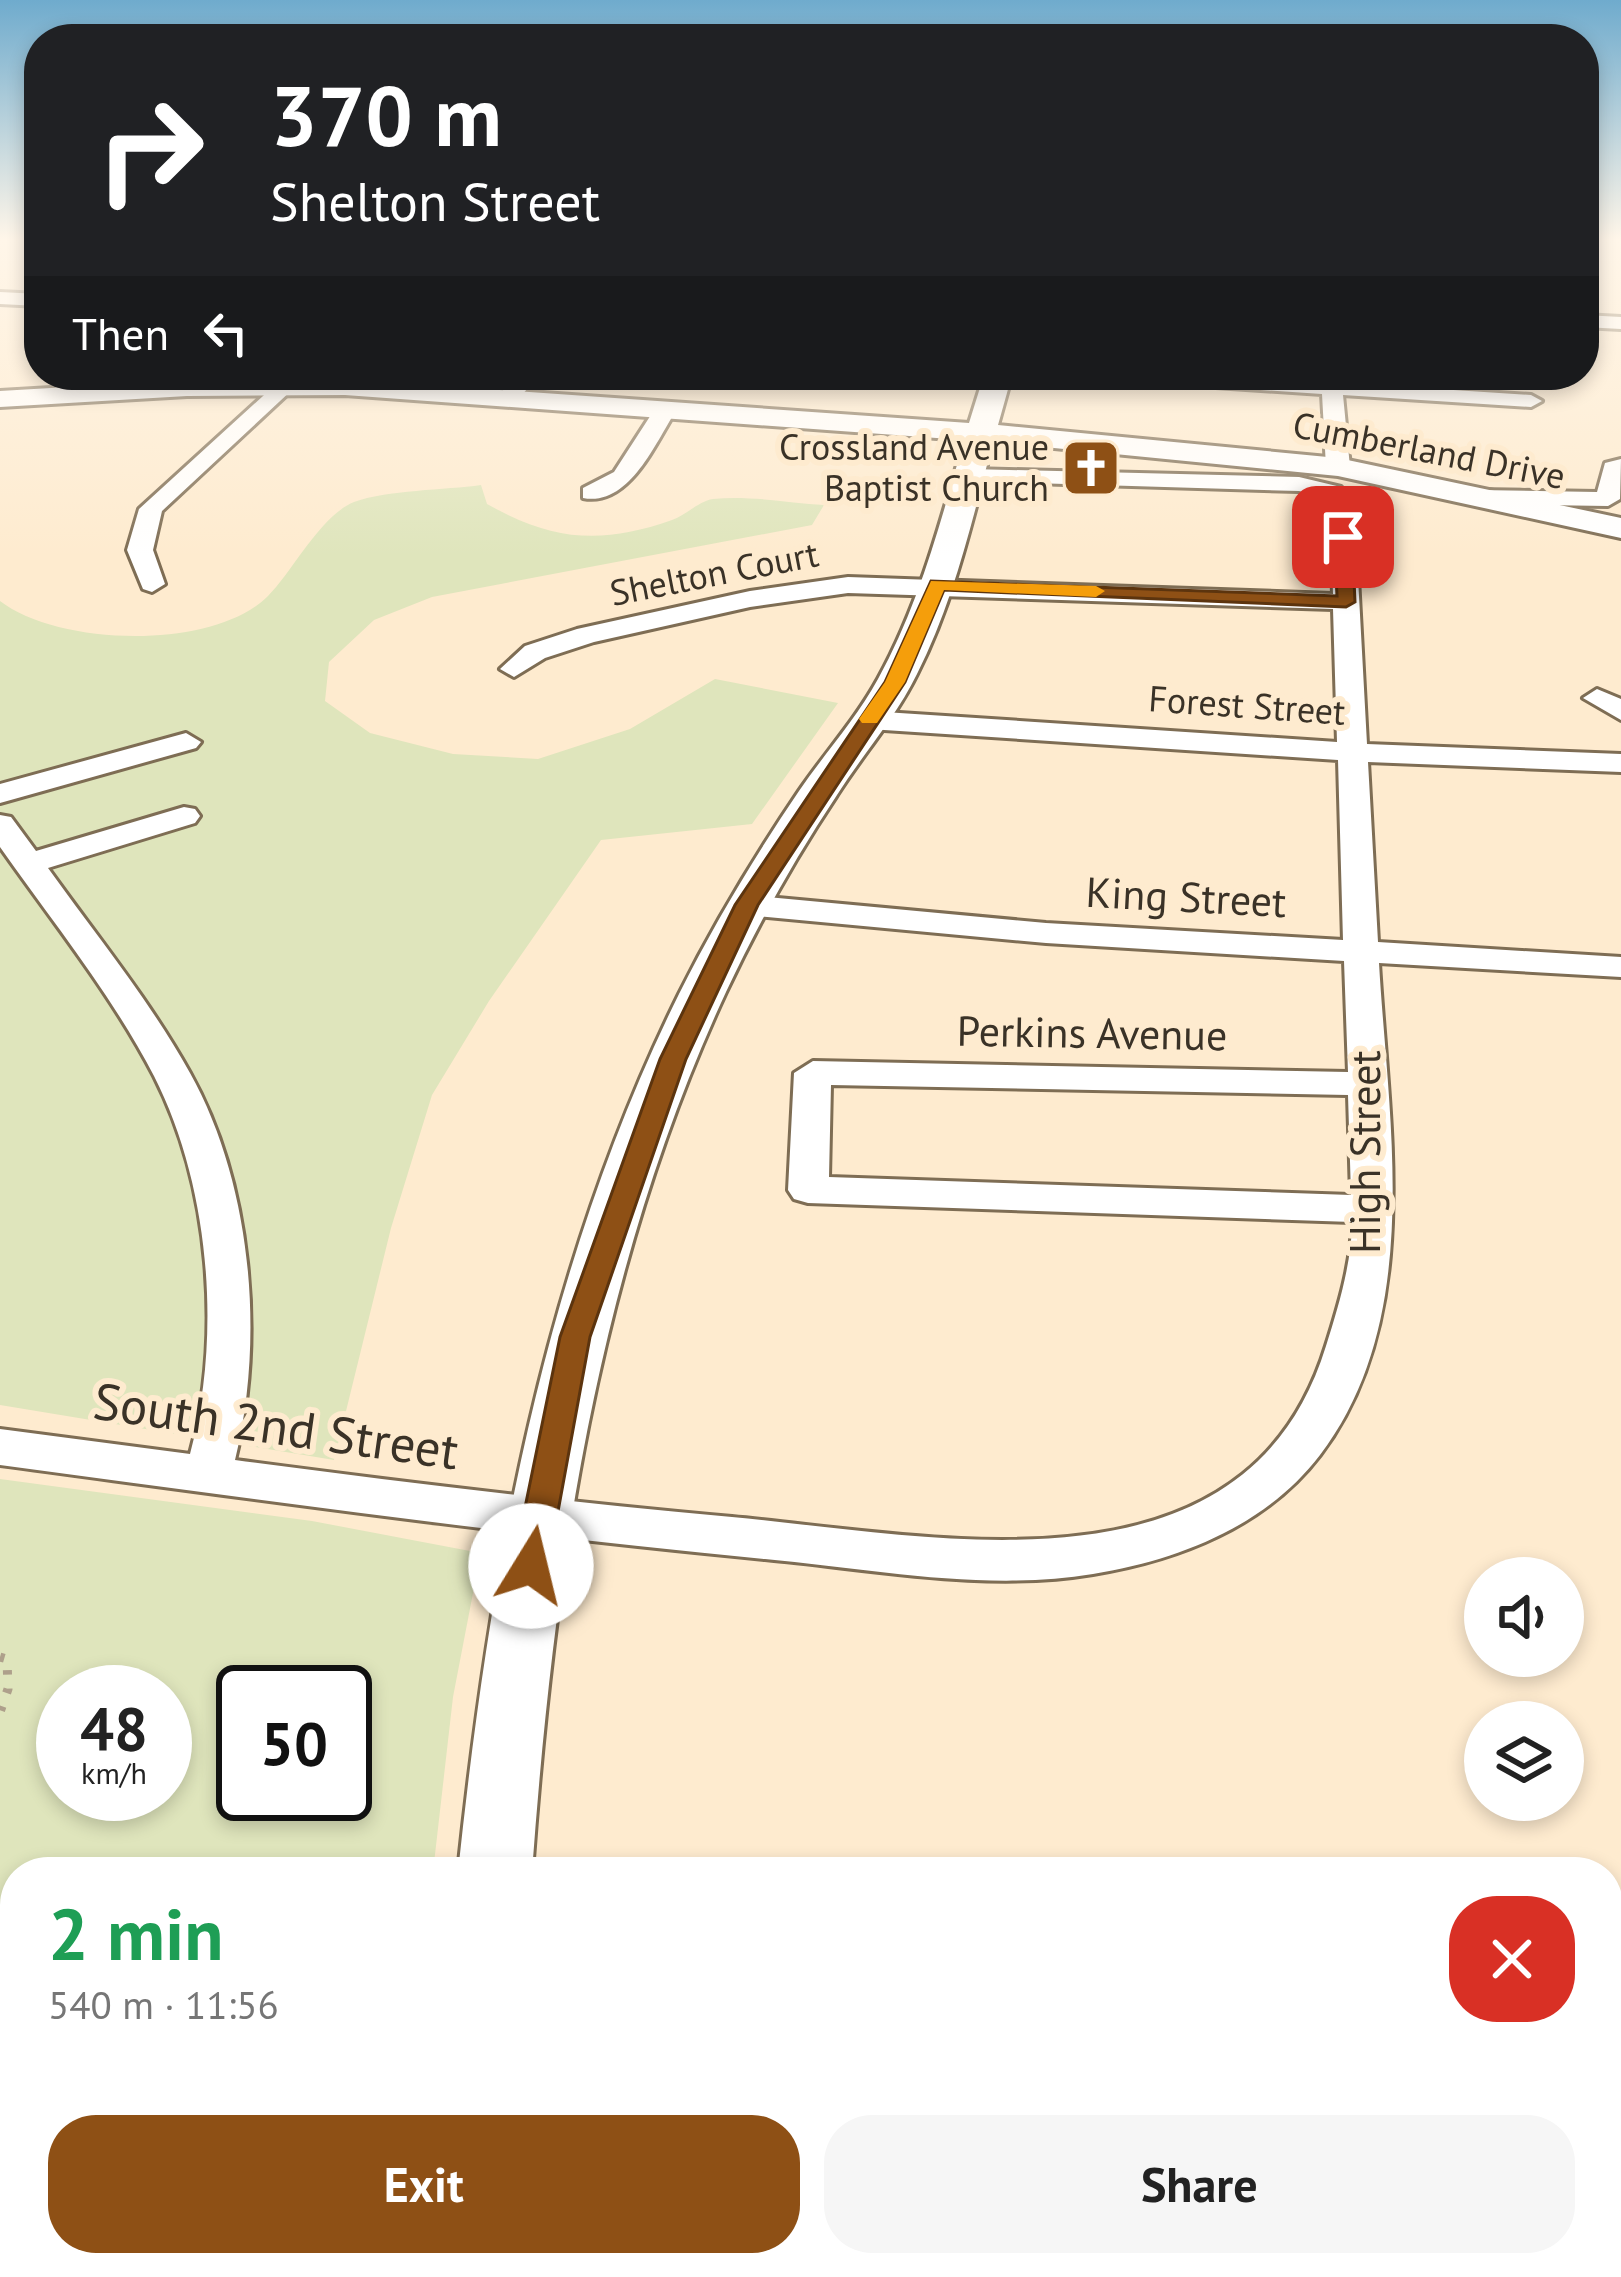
<!DOCTYPE html>
<html lang="en">
<head>
<meta charset="utf-8">
<style>
	body { margin:0; font-family:"PT Sans",sans-serif; background:#f6f6f6; color:#222; height:100vh; display:flex; flex-direction:column; font-size:45px; white-space:nowrap }
	* { box-sizing:border-box; margin:0 }
	p { font-size:39px; color:#767676 }
	.icon { flex:none; width:66px; height:66px; fill:none; stroke:currentColor; stroke-width:2; stroke-linecap:round; stroke-linejoin:round }
	.map { position:relative; flex:1; overflow:hidden }
	.sheet { position:absolute; left:0px; top:1857px; width:1623px; height:420px; display:flex; flex-direction:column; background:#fff; border-radius:48px 48px 0 0; box-shadow:0 6px 18px #0003 }
	.sheet>* { flex:none }
	.hud { position:absolute; left:24px; top:24px; width:1575px; height:366px; border-radius:48px; box-shadow:0 6px 18px #0003; background:#202124; color:#fff; overflow:hidden }
	.fabs { position:absolute; left:1464px; top:1557px; display:grid; gap:24px }
	.fabs a { display:grid; place-items:center; width:120px; height:120px; border-radius:50%; background:#fff; box-shadow:0 6px 18px #0003; font-size:60px }
	.speed { position:absolute; left:36px; top:1665px; display:flex; gap:24px; font-size:60px; font-weight:700; text-align:center }
	.speed>* { display:grid; place-content:center; width:156px; height:156px; border-radius:50%; background:#fff; box-shadow:0 6px 18px #0003; line-height:1 }
	.speed small { font-size:30px; font-weight:400 }
	.speed .limit { border:6px solid #111; border-radius:18px; background:#fff; color:#111 }
	.pin { position:absolute; display:grid; place-items:center; width:102px; height:102px; color:#fff; margin:-51px; border-radius:24px; box-shadow:0 6px 18px #0006 }
	.me { position:absolute; width:132px; margin:-66px; rotate:9deg; stroke-linejoin:round; filter:drop-shadow(0 0 9px #0008) }
	.turn { display:flex; align-items:center; gap:42px; height:252px; padding:0 48px; font-size:54px }
	.turn .icon { width:156px; height:156px; stroke-width:2.5 }
	.turn b { display:block; font-size:84px; line-height:102px }
	.then { display:flex; align-items:center; height:114px; padding:0 48px; background:#0003; gap:24px; font-size:45px }
	.round { display:grid; place-items:center; flex:none; width:126px; height:126px; border-radius:48px; background:#f6f6f6 }
	.overview { display:flex; align-items:center; justify-content:space-between; height:204px; padding:0 48px }
	h1 { font-size:72px; font-weight:800; line-height:90px; color:#1e9e55 }
	.primary-button { display:flex; gap:24px; margin-top:auto; padding:24px 48px }
	.primary-button a { flex:1; height:138px; border-radius:48px; background:#8e5015; color:#fff; font-size:48px; font-weight:800; line-height:138px; text-align:center }
	.primary-button a+a { background:#f6f6f6; color:#222 }
	.map>svg:first-child { display:block }
	.green { fill:#dfe5bc; fill-rule:evenodd }
	.lines { fill:none; stroke-linecap:round; stroke-linejoin:round }
	.minor-casing { stroke:#7e6d54; stroke-width:6 }
	.major-casing { stroke:#7e6d54; stroke-width:6 }
	.path { stroke:#aea08b; stroke-width:9; stroke-dasharray:4.5 14; stroke-linecap:butt }
	.minor { fill:#fff; fill-rule:evenodd }
	.major { fill:#fff; fill-rule:evenodd }
	.route { fill:#8e5015; stroke:#5c340e; stroke-width:3 }
	.slow { fill:#f59e0b }
	.labels { text-anchor:middle; stroke-width:12; stroke-linejoin:round; paint-order:stroke }
	.far-poi-label { font-size:36px; fill:#3a3227; stroke:#feebcf; text-anchor:end }
	.far-street-label { font-size:36px; fill:#3a3227; stroke:#feebcf }
	.street-label { font-size:42px; fill:#3a3227; stroke:#feebcf }
	.near-street-label { font-size:51px; fill:#3a3227; stroke:#feebcf }
</style>
</head>
<body>
<div class="map">
<svg width="1621" height="2277" viewBox="0 0 1621 2277">
	<rect width="100%" height="100%" fill="#feebcf"/>
	<path class="green" d="M481,485L487,504C553,541 601,545 672,520C686,515 699,501 713,499C748,495 789,503 824,505L812,525L432,597L374,620L329,662L325,701L370,733L453,754L538,759L630,729L715,679L838,703L752,824L601,840L489,1001L432,1095L391,1228L334,1460L0,1405V601C58,646 213,651 268,596C293,571 320,516 354,502C386,490 446,490 481,485Z
		M0,1479L312,1521L470,1551L478,1567L453,1697L433,1872H15V2262H400L399,2277H0ZM63,1692H165V1794H63ZM243,1692H345V1794H243Z"/>
	<g class="lines">
		<g class="minor-casing">
			<path id="minor" d="M0,292L39,294V306L0,304Z
				M1584,315L1621,317V329L1584,327Z
				M286,375H308L162,511L153,550L165,584L152,592L143,589L127,550L139,509Z
				M517,375H539L515,403H499L496,398Z
				M1115,375H1223L1531,395L1542,401L1531,407L1343,395L1350,467L1338,474L1326,467L1322,394L1125,381Z
				M658,404L677,409C656,441 630,507 583,498V488L614,472Z
				M1621,459L1620,499L1608,506L1477,504L1465,497L1477,490L1597,492L1605,463Z
				M971,469L1299,477L1341,487L1354,504L1367,744L1621,754V772L1368,762L1378,942L1621,957V977L1379,963C1388,1121 1425,1317 1320,1455C1266,1526 1179,1560 1093,1574C986,1592 872,1569 765,1559C509,1535 255,1499 0,1465V1429L190,1454C222,1336 210,1186 154,1076C112,995 52,921 0,847V815L11,817L36,851L184,807L195,809L200,816L195,823L48,868C96,935 150,1001 190,1073C252,1184 265,1338 235,1460C400,1482 565,1502 732,1517C937,1536 1246,1606 1326,1346C1338,1308 1352,1262 1352,1222L808,1203L794,1199L788,1190L794,1073L813,1061L1348,1072L1344,961L1046,943L746,915L729,905L746,895L1046,923L1343,940L1338,760L869,729L854,720L869,711L1337,742L1333,609L848,593L750,607L594,642L545,658L514,677L500,669L525,646L577,629L750,591L848,577L1333,594L1330,504L1325,497L1299,491L963,481V471ZM831,1085L1348,1095L1351,1195L829,1177Z
				M1597,689L1621,699V720L1583,698Z
				M186,733L201,742L196,748L0,803V784Z"/>
		</g>
		<g class="major-casing">
			<path id="major" d="M984,375H1012L998,425L1338,458L1621,518V538L1338,476L993,442C972,521 954,601 917,674C896,717 863,754 837,795C795,858 758,924 726,992C597,1269 554,1570 532,1872H458C490,1570 543,1269 679,994C714,924 755,856 799,791C825,753 856,719 878,679C919,605 941,521 964,440L345,395L187,396L0,407V391L187,380L345,379L969,423Z
				M432,2262H518V2277H432Z"/>
		</g>
		<path class="path" d="M0,1657L7,1659L8,1689L0,1712
			M0,2035L15,2064
			M0,2251L15,2217
			M290,2277L295,2262
			M407,2277L408,2262"/>
		<use href="#minor" class="minor"/>
		<use href="#major" class="major"/>
	</g>
	<linearGradient id="sky" x2="0" y2="1"><stop stop-color="#6fabcd"/><stop offset="0.43" stop-color="#fff6e9"/><stop offset="1" stop-color="#fff6e9" stop-opacity="0"/></linearGradient>
	<rect width="1621" height="556" fill="url(#sky)"/>
	<path class="route" d="M1343,532L1352,537L1355,602L1346,607L944,590L905,682L758,905L686,1059L590,1337L548,1566L543,1576H519L513,1566L560,1337L660,1059L735,905L885,682L931,581L1337,596L1334,537Z"/>
	<path class="slow" d="M931,581L1096,586L1105,591L1096,597L944,590L905,682L877,723H862L859,719L885,682Z"/>
	<defs>
		<g id="church-square" transform="scale(3)"><rect x="-9" y="-9" width="18" height="18" rx="4" fill="#8e5015" stroke="#feebcf"/><path d="M-1.2-6h2.4v3.5h3.3v2.4h-3.3V6h-2.4V-.1h-3.3v-2.4h3.3Z" fill="#fff"/></g>
	</defs>
	<g fill-rule="evenodd">
		<use href="#church-square" x="1091" y="468"/>
	</g>
	<g class="labels">
		<g class="far-poi-label">
			<text x="1049" y="460">Crossland Avenue<tspan x="1049" dy="41">Baptist Church</tspan></text>
		</g>
		<g class="far-street-label">
			<text transform="translate(1429 450) rotate(11)" y="13">Cumberland Drive</text>
			<text transform="translate(714 573) rotate(-11)" y="13">Shelton Court</text>
			<text transform="translate(1247 705) rotate(4)" y="13">Forest Street</text>
		</g>
		<g class="street-label">
			<text transform="translate(1186 897) rotate(3)" y="15">King Street</text>
			<text transform="translate(1092 1033) rotate(1)" y="15">Perkins Avenue</text>
			<text transform="translate(1365 1152) rotate(-90)" y="15">High Street</text>
		</g>
		<g class="near-street-label">
			<text transform="translate(276 1426) rotate(8)" y="18">South 2nd Street</text>
		</g>
	</g>
</svg>
<div class="fabs">
<a><svg class="icon" aria-label="sound" viewBox="0 0 24 24"><path d="M4 9h4l5-4v14l-5-4H4zM17 9q2 3 0 6"/></svg></a>
<a><svg class="icon" aria-label="layers" viewBox="0 0 24 24"><path d="M12 4l9 5-9 5-9-5zM3 14l9 5 9-5"/></svg></a>
</div>
<div class="speed"><div>48<small>km/h</small></div><div class="limit">50</div></div>
<div class="pin" style="left:1343px;top:537px;background:#d93025"><svg class="icon" aria-label="arrive" viewBox="0 0 24 24"><path d="M6 21V4h12l-3 4 3 4H6"/></svg></div>
<svg class="me" style="left:531px;top:1566px" viewBox="-20 -20 40 40"><circle r="19" fill="#fff"/><path d="M0-13L10 11 0 6-10 11z" fill="#8e5015"/></svg>
<div class="hud">
<div class="turn"><svg class="icon" aria-label="right" viewBox="0 0 24 24"><path d="M7 20v-9h11M14 6l5 5-5 5"/></svg><div><b>370 m</b>Shelton Street</div></div>
<div class="then">Then<svg class="icon" aria-label="left" viewBox="0 0 24 24"><path d="M17 20v-9H6M10 6l-5 5 5 5"/></svg></div>
</div>
<section class="sheet">
<div class="overview"><div><h1>2 min</h1><p>540 m · 11:56</p></div><a class="round" style="background:#d93025;color:#fff"><svg class="icon" aria-label="close" viewBox="0 0 24 24"><path d="M6 6l12 12M18 6L6 18"/></svg></a></div>
<div class="primary-button"><a>Exit</a><a>Share</a></div>
</section>
</div>
</body>
</html>
